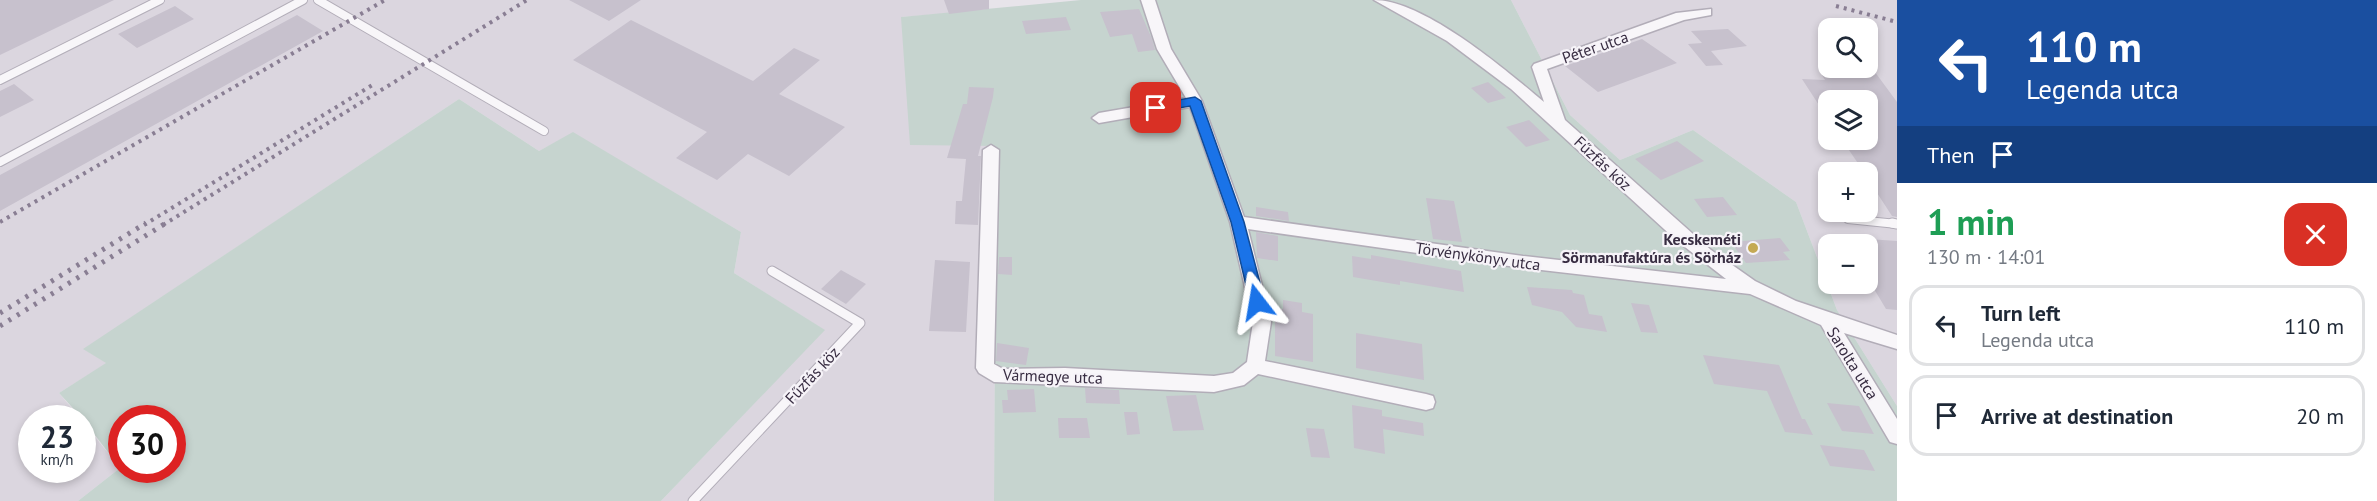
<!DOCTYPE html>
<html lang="en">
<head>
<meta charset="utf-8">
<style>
	body { margin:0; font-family:"PT Sans",sans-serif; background:#f2f2f3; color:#1f2937; height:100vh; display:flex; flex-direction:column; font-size:22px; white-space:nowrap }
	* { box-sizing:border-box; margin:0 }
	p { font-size:20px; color:#747a83 }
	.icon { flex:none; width:33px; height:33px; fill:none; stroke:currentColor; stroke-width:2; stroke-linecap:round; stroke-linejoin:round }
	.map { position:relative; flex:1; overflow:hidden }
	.side { display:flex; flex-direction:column; background:#fff; width:480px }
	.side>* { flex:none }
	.hud { background:#1a4fa0; color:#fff; overflow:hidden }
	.fabs { position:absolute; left:1818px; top:18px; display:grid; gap:12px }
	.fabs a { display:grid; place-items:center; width:60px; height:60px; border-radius:12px; background:#fff; box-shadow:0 3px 9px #0003; font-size:30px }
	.speed { position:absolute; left:18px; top:405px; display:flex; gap:12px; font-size:30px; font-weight:700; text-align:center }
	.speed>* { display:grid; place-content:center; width:78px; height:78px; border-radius:50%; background:#fff; box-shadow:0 3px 9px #0003; line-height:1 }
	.speed small { font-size:15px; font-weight:400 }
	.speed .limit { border:9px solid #d22; background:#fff; color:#111 }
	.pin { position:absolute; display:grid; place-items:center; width:51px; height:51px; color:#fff; margin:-26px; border-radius:12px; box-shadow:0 3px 9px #0006 }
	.me { position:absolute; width:66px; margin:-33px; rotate:346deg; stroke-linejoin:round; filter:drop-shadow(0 0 4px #0008) }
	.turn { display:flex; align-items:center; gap:21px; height:126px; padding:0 30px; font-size:27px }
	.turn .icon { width:78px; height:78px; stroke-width:2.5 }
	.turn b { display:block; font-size:42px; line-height:51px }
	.then { display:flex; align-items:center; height:57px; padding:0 30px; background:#0003; gap:12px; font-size:22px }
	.round { display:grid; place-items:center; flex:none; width:63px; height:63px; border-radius:18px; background:#f2f2f3 }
	.head { display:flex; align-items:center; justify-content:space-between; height:102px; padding:0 30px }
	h1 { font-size:36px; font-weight:700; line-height:45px; color:#1e9e55 }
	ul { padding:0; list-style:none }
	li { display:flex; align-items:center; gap:18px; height:81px; margin:0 12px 9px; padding:0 18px; border:3px solid #e0e1e3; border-radius:18px }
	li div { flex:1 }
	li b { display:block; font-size:22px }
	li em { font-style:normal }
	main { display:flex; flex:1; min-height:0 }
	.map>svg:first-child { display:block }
	.built { fill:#dbd6df; fill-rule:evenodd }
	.green { fill:#c6d4cf; fill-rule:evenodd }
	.building { fill:#c7c1cd }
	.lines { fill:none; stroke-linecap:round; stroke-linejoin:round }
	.lane-far1-casing { stroke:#b2adb8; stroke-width:10 }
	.lane-casing { stroke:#b2adb8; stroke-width:11 }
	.street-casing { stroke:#b2adb8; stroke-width:3 }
	.lane-far1 { stroke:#f8f6f9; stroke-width:8 }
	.lane { stroke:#f8f6f9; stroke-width:9 }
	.street { fill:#f8f6f9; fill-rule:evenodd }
	.rail-far1 { stroke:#897e93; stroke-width:4; stroke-dasharray:3 5; stroke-linecap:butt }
	.rail { stroke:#897e93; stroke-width:5; stroke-dasharray:3 7; stroke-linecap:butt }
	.route { fill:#1a73e8; stroke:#114b97; stroke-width:1.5 }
	.poi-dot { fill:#c4a954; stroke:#f6f3f8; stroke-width:2 }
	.labels { text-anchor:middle; stroke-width:4.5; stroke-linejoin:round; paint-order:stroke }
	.street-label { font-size:16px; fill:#382d42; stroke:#f6f3f8 }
	.poi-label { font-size:16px; font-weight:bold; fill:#382d42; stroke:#f6f3f8; text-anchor:end }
</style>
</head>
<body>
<main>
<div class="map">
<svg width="1897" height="501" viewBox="0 0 1897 501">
	<rect width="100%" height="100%" fill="#e7e4ea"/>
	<path class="built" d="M0,0H973L977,11L901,17L996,146L994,501H661L824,330L734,273L741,232L573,133L539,151L459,99L84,349L107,363L59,393L80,418H32V470H82L83,422L120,468L78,501H0Z
		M1511,0H1897V406L1837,310L1796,202L1693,130L1620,160L1570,115ZM1828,28H1868V68H1828ZM1828,100H1868V140H1828ZM1828,172H1868V212H1828ZM1828,244H1868V284H1828Z"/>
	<path class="green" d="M1081,0H1511L1570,115L1620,160L1693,130L1796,202L1837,310L1897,406V501H994L996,146L910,145L901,17Z
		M459,99L539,151L573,132L741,232L734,273L825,330L661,501H78L120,468L82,418L59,393L106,363L83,349ZM122,418H172V470H122Z"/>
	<path class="building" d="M0,0H114L0,55Z
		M569,0H641L609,21Z
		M944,0H989V9L949,14Z
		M175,6L194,19L137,48L118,34Z
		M1139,9L1152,39L1155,50L1138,52L1132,34L1110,37L1100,12Z
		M297,15L323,31L0,211V175Z
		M1066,17L1071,30L1026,34L1022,21Z
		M631,20L753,81L794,48L820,60L779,94L845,127L789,176L748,154L717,180L676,158L707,132L573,60Z
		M1728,29L1747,46L1711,51L1723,65L1706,66L1688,44L1702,43L1691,31Z
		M1642,39L1677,63L1598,92L1565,66Z
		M1840,68H1872L1897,102V217L1892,216L1868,179V172H1864L1842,140H1868V100H1828V119L1802,79L1825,80L1820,72L1849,74Z
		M1488,82L1506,98L1488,103L1471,88Z
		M14,84L34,100L0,117V91Z
		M969,87L994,88L993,97L978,156H981L978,225L955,224L956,201H962L966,159L947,158L963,104H967Z
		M1529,120L1550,140L1526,147L1506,127Z
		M1677,141L1704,161L1661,180L1635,159Z
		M1723,197L1737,215L1707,217L1694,199Z
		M1426,198L1454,201L1462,242L1433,239Z
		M1256,207L1288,212L1289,221L1256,216Z
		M1256,232L1278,236V261L1257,258Z
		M1780,238L1790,251L1783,252L1790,260L1746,263L1731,242Z
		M1868,239L1897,241V310L1886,309L1868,279Z
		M1371,255L1461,271L1464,292L1400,281V285L1353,277L1352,256L1371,259Z
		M999,257H1012V275L998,274Z
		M935,260L970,262L966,332L929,331Z
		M841,270L866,284L846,304L821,289Z
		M1527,287L1572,290L1573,293L1584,295L1589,314L1602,316L1607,332L1576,327L1562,312L1532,305Z
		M1283,300L1302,303V312L1313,314V362L1275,356V308L1283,309Z
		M1631,303L1649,305L1658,333L1641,332Z
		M1356,333L1422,344L1424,380L1356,368Z
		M997,343L1029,348L1026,365L996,361Z
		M1703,355L1779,365L1802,419H1805L1813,435L1785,432L1767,391L1714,384Z
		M1085,388L1119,390L1120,404L1086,403Z
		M1034,389L1036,412L1003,413L1002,400H1008L1007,390Z
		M1196,395L1204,430L1173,431L1166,396Z
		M1827,403L1859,406L1874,434L1842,431Z
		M1352,405L1382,410V416L1423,423L1424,436L1383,429L1385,454L1354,448Z
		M1124,412H1137L1140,434L1127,435Z
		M1058,418H1087L1090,438H1059Z
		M1306,428L1324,429L1330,458L1311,457Z
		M1820,445L1864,450L1875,471L1830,466Z"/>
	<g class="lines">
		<g class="lane-far1-casing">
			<path id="lane-far1" d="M318,0L544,131
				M0,80L160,0
				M0,162L303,0
				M1848,219L1897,224"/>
		</g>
		<g class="lane-casing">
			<path id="lane" d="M1892,223L1897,224
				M693,501L860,323L772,271"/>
		</g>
		<g class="street-casing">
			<path id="street" d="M1141,0H1155L1171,49L1202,101L1244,217L1523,256L1726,279L1676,240L1511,89L1447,41L1374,0C1424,0 1506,70 1544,102L1532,67L1534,64L1676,13L1711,9V15L1684,20L1547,69L1565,120L1711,250L1755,281L1796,301L1897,335V349L1844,333L1897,419V444L1890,442L1821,325L1750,294L1523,268L1248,229L1271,322L1265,361L1426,394L1433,396L1435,402L1433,408L1426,410L1258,374L1244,385L1214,392L994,382L979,373L976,368L983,150L991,145L999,150L994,364L1003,369L1065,368L1214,376L1233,373L1247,362L1253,322L1230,222L1190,107L1099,123L1092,118L1099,113L1186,98L1157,49Z"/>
		</g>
		<use href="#lane-far1" class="lane-far1"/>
		<use href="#lane" class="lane"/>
		<use href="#street" class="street"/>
		<path class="rail-far1" d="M1836,6L1897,22
			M0,222L385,0
			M144,225L374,84
			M163,225L527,0"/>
		<path class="rail" d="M0,313L146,223
			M0,326L166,223"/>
	</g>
	<path class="route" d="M1195,97L1201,101L1244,222L1265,302L1257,307L1250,302L1231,222L1190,106L1156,112L1150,108L1156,104Z"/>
	<circle class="poi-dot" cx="1753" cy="248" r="6"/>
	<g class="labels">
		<g class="street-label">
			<text transform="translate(1595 47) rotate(-19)" y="6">Péter utca</text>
			<text transform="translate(1603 163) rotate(43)" y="6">Fűzfás köz</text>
			<text transform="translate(1478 256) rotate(8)" y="6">Törvénykönyv utca</text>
			<text transform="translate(1853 363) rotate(58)" y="6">Sarolta utca</text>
			<text transform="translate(812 375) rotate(-47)" y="6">Fűzfás köz</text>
			<text transform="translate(1053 376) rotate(2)" y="6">Vármegye utca</text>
		</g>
		<g class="poi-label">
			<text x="1741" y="245">Kecskeméti<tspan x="1741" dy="18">Sörmanufaktúra és Sörház</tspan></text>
		</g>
	</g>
</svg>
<div class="fabs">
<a><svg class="icon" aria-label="search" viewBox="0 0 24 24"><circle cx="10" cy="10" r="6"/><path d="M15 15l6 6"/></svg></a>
<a><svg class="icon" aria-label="layers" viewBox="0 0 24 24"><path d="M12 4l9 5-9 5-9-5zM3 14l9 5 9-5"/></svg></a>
<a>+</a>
<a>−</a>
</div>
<div class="speed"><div>23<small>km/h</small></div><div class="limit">30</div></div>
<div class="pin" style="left:1156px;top:108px;background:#d93025"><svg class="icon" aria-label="arrive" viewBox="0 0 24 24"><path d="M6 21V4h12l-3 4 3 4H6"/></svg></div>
<svg class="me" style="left:1257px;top:302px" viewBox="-20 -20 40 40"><path d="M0-17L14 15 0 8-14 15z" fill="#1a73e8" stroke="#fff" stroke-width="4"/></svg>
</div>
<section class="side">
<div class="hud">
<div class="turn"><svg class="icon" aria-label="left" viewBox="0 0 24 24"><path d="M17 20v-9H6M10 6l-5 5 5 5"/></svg><div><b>110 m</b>Legenda utca</div></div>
<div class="then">Then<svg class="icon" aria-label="arrive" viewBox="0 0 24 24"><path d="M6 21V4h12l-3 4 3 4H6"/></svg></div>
</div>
<div class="head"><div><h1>1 min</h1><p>130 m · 14:01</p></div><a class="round" style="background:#d93025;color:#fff"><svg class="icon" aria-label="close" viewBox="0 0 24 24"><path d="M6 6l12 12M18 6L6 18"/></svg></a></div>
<ul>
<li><svg class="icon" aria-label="left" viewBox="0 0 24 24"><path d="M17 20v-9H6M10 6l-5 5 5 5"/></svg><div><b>Turn left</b><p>Legenda utca</p></div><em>110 m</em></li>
<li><svg class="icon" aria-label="arrive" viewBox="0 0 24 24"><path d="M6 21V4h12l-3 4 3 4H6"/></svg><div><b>Arrive at destination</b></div><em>20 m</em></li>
</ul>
</section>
</main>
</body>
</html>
